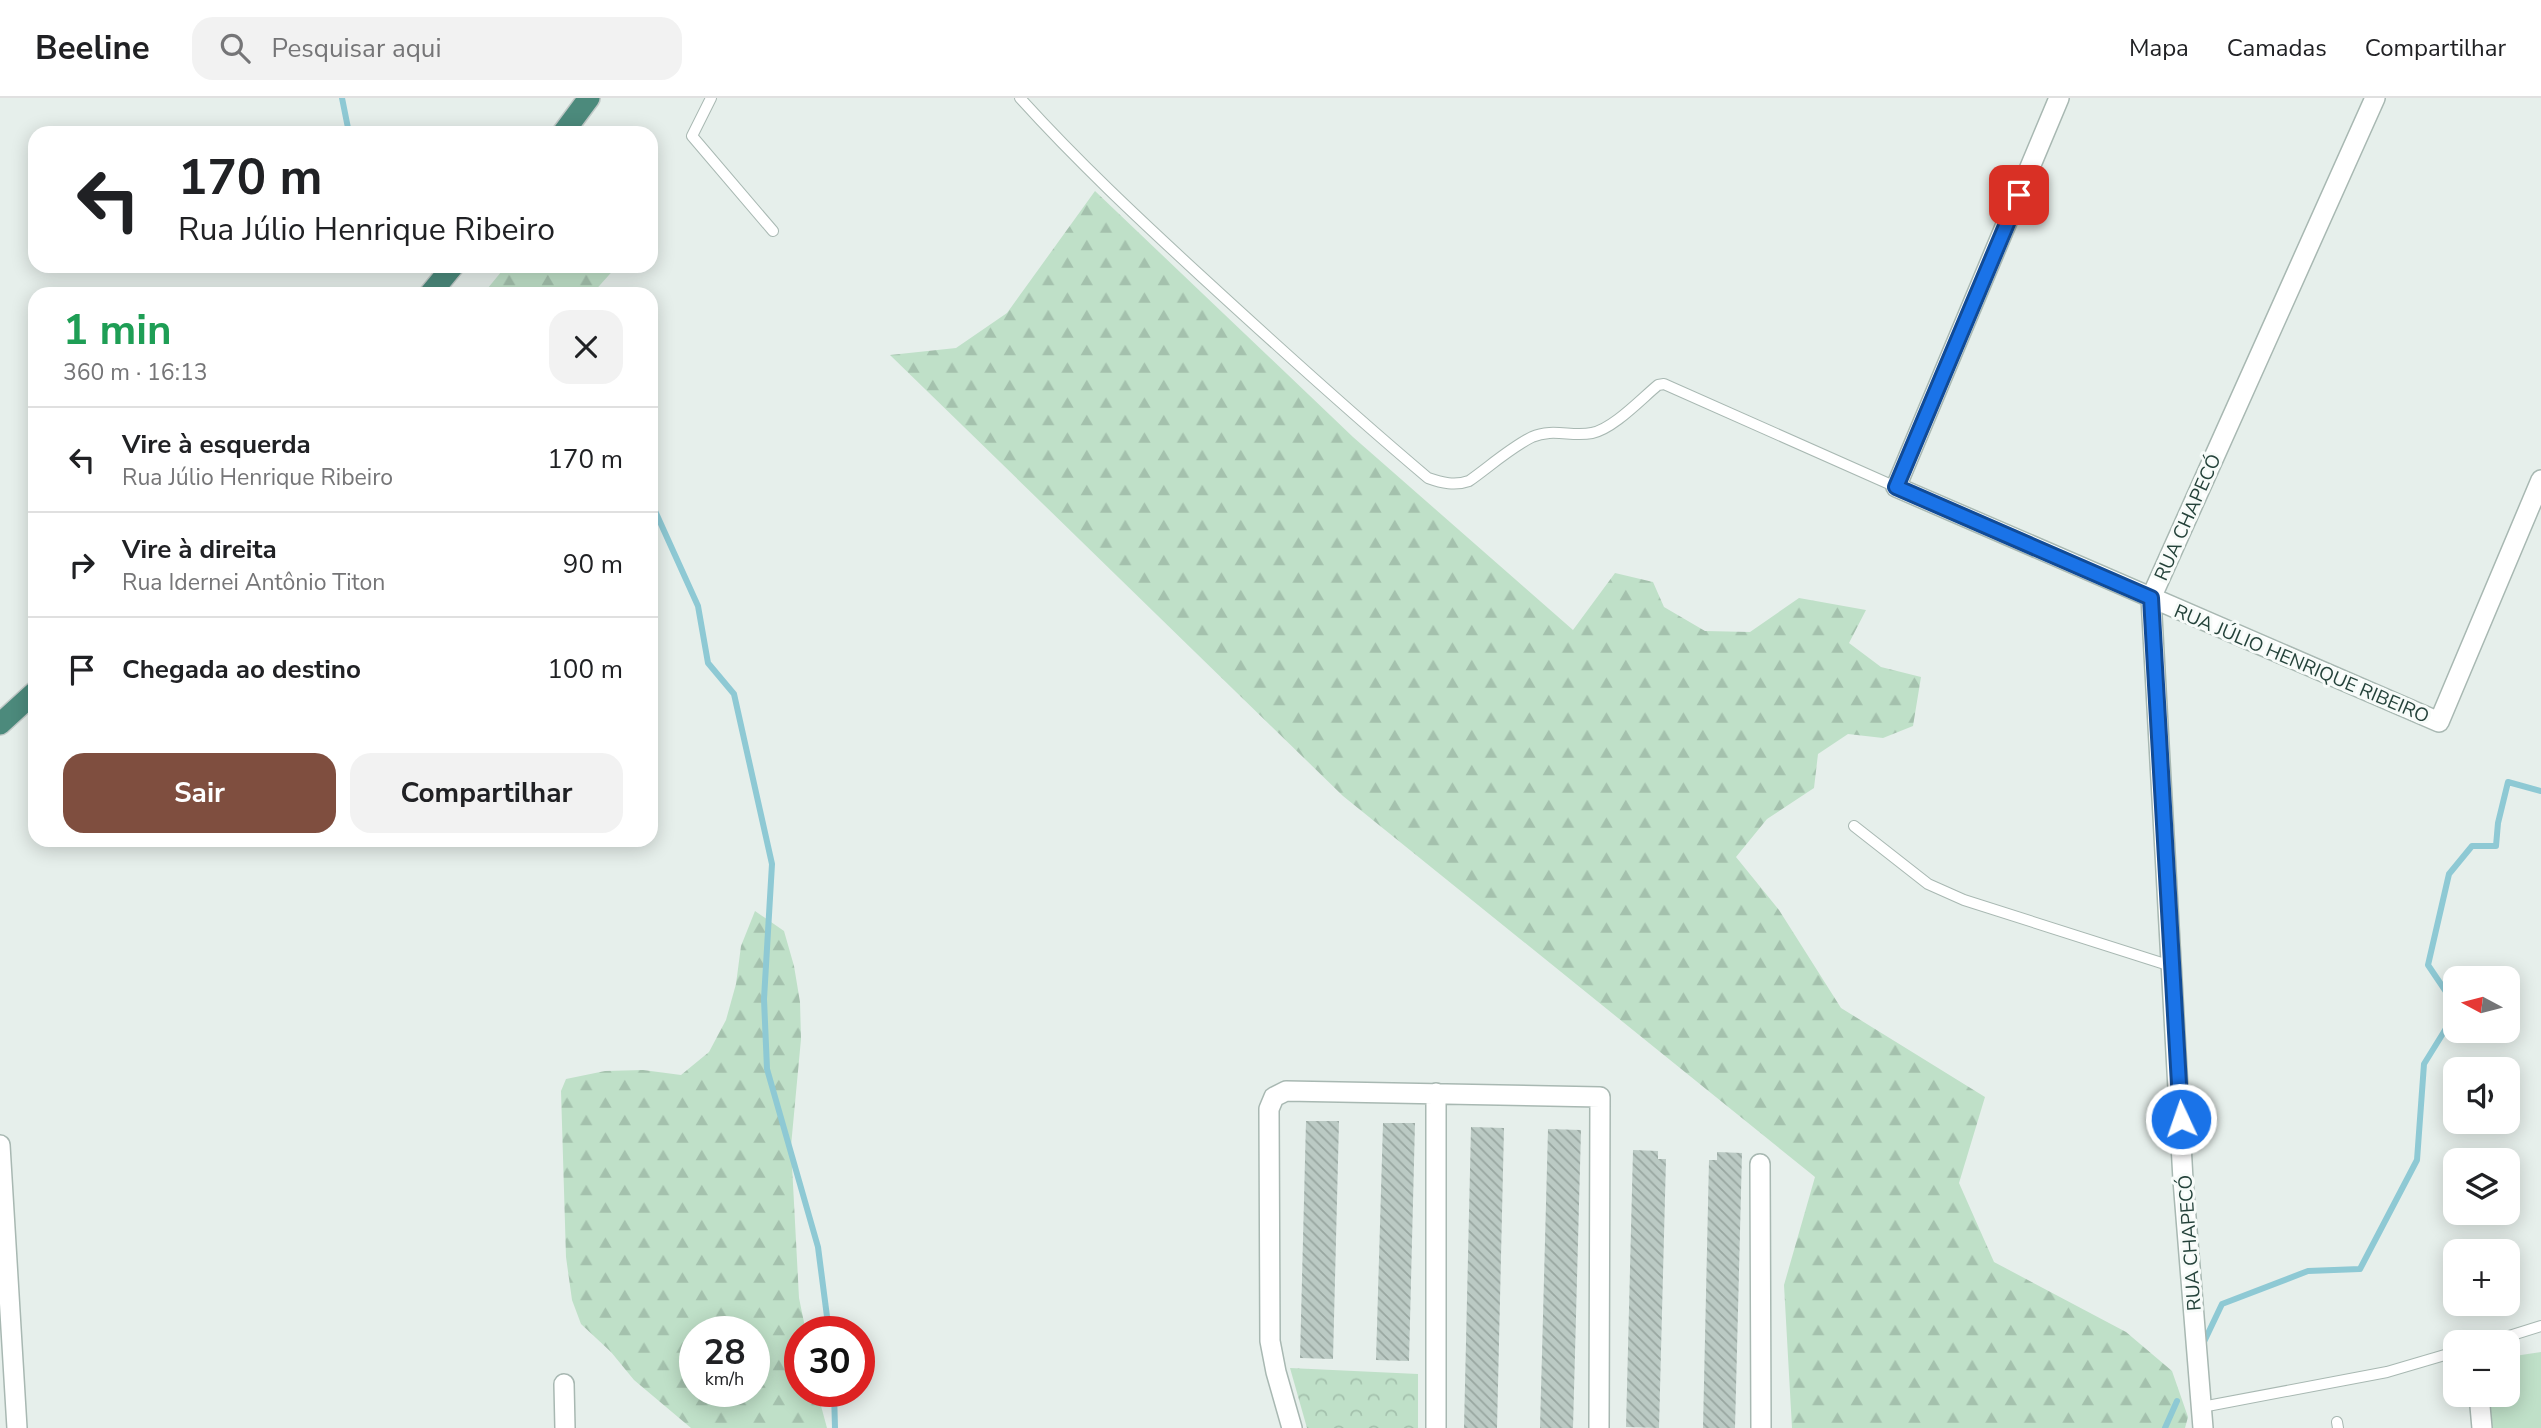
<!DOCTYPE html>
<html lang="pt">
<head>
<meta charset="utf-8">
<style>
	body { margin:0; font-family:"Nunito Sans",sans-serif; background:#f2f2f2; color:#202124; height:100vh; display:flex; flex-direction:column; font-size:26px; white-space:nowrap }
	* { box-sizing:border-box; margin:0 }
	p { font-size:23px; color:#757577 }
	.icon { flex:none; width:38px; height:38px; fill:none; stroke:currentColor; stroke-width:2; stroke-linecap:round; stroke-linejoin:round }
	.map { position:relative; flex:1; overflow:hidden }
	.drawer { position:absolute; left:28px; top:189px; width:630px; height:560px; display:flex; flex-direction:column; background:#fff; border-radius:21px; box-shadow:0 4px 18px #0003 }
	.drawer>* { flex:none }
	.hud { position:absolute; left:28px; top:28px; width:630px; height:147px; border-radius:21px; box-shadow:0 4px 18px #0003; background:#fff; color:#202124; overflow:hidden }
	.needle { width:46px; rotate:277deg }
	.fabs { position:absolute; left:2443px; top:868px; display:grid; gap:14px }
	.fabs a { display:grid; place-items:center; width:77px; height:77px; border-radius:14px; background:#fff; box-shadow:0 4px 18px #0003; font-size:35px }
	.speed { position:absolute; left:679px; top:1218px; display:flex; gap:14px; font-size:35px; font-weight:700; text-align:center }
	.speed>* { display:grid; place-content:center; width:91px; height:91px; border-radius:50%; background:#fff; box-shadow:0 4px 18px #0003; line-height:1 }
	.speed small { font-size:18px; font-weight:400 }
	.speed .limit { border:10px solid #d22; background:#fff; color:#111 }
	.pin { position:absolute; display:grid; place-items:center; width:60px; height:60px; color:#fff; margin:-30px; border-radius:14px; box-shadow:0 4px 10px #0006 }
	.me { position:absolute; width:77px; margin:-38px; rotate:357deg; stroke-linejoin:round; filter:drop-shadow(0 0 5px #0008) }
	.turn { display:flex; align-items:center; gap:24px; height:147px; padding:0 35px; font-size:32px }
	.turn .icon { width:91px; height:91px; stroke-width:2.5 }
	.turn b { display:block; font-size:49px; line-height:60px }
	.round { display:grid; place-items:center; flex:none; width:74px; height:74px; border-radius:21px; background:#f2f2f2 }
	.overview { display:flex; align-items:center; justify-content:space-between; height:119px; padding:0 35px }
	h1 { font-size:42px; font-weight:700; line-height:52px; color:#1e9e55 }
	.primary-button { display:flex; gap:14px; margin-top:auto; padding:14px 35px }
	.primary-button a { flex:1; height:80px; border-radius:21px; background:#7f4e3f; color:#fff; font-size:28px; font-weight:700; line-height:80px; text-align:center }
	.primary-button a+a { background:#f2f2f2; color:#202124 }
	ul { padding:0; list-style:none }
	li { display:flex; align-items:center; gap:21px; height:105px; padding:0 35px; border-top:2px solid #e0e0e0 }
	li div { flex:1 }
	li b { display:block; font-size:26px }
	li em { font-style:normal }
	header { display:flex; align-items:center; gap:42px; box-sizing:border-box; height:98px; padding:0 35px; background:#fff; border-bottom:2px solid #e0e0e0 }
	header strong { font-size:33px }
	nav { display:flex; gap:38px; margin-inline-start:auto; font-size:24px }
	.search { width:490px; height:63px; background:#f2f2f2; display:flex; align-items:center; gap:18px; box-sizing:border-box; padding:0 24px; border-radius:21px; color:#757577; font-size:26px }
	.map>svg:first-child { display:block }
	.grass { fill:#bfe0c8 }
	.forest { fill:url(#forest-firs); fill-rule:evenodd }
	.park { fill:url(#park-crowns) }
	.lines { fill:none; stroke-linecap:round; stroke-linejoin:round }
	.stream { stroke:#8ec9d4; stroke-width:6 }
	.building { fill:url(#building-back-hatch) }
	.service-casing { stroke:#a8b8b2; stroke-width:12 }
	.minor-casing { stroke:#a8b8b2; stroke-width:22 }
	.trunk-casing { stroke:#c2cac8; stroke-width:24 }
	.service { stroke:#fff; stroke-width:10 }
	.minor { stroke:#fff; stroke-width:19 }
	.trunk { stroke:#4c8a7c; stroke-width:21 }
	.route-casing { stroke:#114b97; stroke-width:18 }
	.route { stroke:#1a73e8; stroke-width:12 }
	.labels { text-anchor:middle; stroke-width:6; stroke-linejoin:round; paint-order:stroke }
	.street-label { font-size:19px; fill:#24423a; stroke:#f7fbf9 }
</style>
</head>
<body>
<header>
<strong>Beeline</strong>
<div class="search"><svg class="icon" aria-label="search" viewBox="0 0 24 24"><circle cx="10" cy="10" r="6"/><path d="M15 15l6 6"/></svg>Pesquisar aqui</div>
<nav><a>Mapa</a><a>Camadas</a><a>Compartilhar</a></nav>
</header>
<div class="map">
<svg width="2541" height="1330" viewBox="0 0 2541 1330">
	<defs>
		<pattern id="forest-firs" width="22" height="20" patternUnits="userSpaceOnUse" patternTransform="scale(1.75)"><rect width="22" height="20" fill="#bfe0c8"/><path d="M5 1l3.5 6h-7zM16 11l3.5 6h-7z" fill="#a4c1ad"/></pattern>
		<pattern id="park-crowns" width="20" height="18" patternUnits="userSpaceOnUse" patternTransform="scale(1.75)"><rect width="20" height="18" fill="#bfe0c8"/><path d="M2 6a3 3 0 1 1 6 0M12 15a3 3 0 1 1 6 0" fill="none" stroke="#a4c1ad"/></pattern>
		<pattern id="building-back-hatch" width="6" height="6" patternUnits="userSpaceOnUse" patternTransform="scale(1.75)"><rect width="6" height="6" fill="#bbcac4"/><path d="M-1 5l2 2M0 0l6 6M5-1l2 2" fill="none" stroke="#98a6a0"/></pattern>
	</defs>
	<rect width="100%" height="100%" fill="#e6efeb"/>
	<path class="grass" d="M2541,1254V1330H2489L2487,1297H2508V1259Z"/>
	<path class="forest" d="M1095,93L1353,339L1573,532L1615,475L1653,484L1664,509L1705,533L1750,534L1799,500L1866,512L1849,545L1881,569L1921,579L1913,628L1883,640L1848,636L1818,656L1814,690L1767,721L1736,759L1779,812L1841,910L1985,999L1959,1085L1994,1164L2126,1234L2172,1273L2188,1319L2185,1330H1792L1784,1187L1815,1079L1343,698L890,257L956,250L1007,215Z
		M506,168H617L592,196H483Z
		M755,813L784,833L794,868L800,904L801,941L791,1048L799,1200L806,1234H800V1293H817L827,1330H691L634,1282L611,1254L581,1226L572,1202L566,1159L561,993L566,981L605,973L643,972L681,977L709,954L726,922L736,886L741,848ZM695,1234H754V1293H695Z"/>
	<path class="park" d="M1290,1270L1418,1276V1330H1307Z"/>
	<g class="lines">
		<path class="stream" d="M342,0L349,35
			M651,404L698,508L708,565L734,596L772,766L764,901L767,971L818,1149L829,1234
			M2455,907L2428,867L2449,776L2472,748H2496L2498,725L2508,684L2541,693
			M2202,1248L2222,1206L2308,1173L2360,1171L2417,1062L2424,966L2455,916
			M834,1293L835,1330
			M2165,1330L2177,1303"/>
	</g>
	<path class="building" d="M1306,1023H1339L1333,1261L1300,1260Z
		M1383,1025H1415L1409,1263L1376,1262Z
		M1471,1029L1504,1030L1497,1330H1464Z
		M1548,1031L1581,1032L1573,1330H1540Z
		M1633,1052L1658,1053V1061H1666L1659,1330L1626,1329Z
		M1717,1054L1742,1055L1735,1330H1703L1709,1062H1717Z"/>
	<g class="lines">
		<g class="service-casing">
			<path id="service" d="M711,0L692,38L773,133
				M1020,0C1077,63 1139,121 1202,179C1276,247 1351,315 1428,380C1442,385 1455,388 1469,383C1489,369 1510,350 1532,339C1552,330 1572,339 1592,335C1613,331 1641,301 1658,287L1664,286L1896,389
				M1854,728L1928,786L1964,802L2171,868
				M2490,1244L2541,1228
				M2202,1309L2387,1274L2455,1254
				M2337,1324L2338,1330"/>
		</g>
		<g class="minor-casing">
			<path id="minor" d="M2059,0L1896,389L2439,624L2541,382
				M1436,995V1330
				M0,1047L17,1330
				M1760,1066L1761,1330
				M564,1286L565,1330
				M2479,1297L2482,1330
				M1292,1330L1276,1274L1270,1243L1269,1011L1274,999L1286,993L1600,999L1599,1330
				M2203,1330L2183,1082L2151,500L2375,0"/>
		</g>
		<g class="trunk-casing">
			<path id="trunk" d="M563,35L589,0
				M430,196L453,168
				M0,626L35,594"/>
		</g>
		<use href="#service" class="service"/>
		<use href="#minor" class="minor"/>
		<use href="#trunk" class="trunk"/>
	</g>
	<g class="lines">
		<g class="route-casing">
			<path id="route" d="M2019,97L1896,389L2151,500L2181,1021"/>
		</g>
		<use href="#route" class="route"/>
	</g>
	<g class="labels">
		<g class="street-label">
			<text transform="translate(2187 419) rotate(-66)" y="7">RUA CHAPECÓ</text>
			<text transform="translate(2302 565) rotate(23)" y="7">RUA JÚLIO HENRIQUE RIBEIRO</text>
			<text transform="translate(2189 1145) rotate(-94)" y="7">RUA CHAPECÓ</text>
		</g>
	</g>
</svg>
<div class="fabs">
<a><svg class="needle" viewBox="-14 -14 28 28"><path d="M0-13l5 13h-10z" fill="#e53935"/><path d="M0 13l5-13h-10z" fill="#757577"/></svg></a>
<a><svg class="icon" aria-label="sound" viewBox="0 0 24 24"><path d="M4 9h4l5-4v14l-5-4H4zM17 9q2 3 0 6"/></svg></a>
<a><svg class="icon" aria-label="layers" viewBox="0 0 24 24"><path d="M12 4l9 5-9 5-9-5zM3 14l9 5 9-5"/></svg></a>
<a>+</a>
<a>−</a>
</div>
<div class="speed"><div>28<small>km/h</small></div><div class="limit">30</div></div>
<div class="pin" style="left:2019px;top:97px;background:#d93025"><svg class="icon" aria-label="arrive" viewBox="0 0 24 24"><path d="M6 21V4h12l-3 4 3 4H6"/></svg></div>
<svg class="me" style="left:2181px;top:1021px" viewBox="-20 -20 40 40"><circle r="17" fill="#1a73e8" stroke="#fff" stroke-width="3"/><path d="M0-11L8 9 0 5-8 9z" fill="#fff"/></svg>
<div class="hud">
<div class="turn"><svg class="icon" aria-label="left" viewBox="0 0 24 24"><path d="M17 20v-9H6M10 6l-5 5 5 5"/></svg><div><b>170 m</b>Rua Júlio Henrique Ribeiro</div></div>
</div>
<section class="drawer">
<div class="overview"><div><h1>1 min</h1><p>360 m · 16:13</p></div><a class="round"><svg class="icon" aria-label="close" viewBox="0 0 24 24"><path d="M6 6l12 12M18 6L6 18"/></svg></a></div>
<ul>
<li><svg class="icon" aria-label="left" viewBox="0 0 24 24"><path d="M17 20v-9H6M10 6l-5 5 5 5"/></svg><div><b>Vire à esquerda</b><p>Rua Júlio Henrique Ribeiro</p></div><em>170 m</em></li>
<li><svg class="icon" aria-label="right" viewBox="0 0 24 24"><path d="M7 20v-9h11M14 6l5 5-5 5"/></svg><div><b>Vire à direita</b><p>Rua Idernei Antônio Titon</p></div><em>90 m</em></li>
<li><svg class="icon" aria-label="arrive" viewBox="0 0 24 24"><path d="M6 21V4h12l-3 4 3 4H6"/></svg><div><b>Chegada ao destino</b></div><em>100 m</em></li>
</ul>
<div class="primary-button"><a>Sair</a><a>Compartilhar</a></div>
</section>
</div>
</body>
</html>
